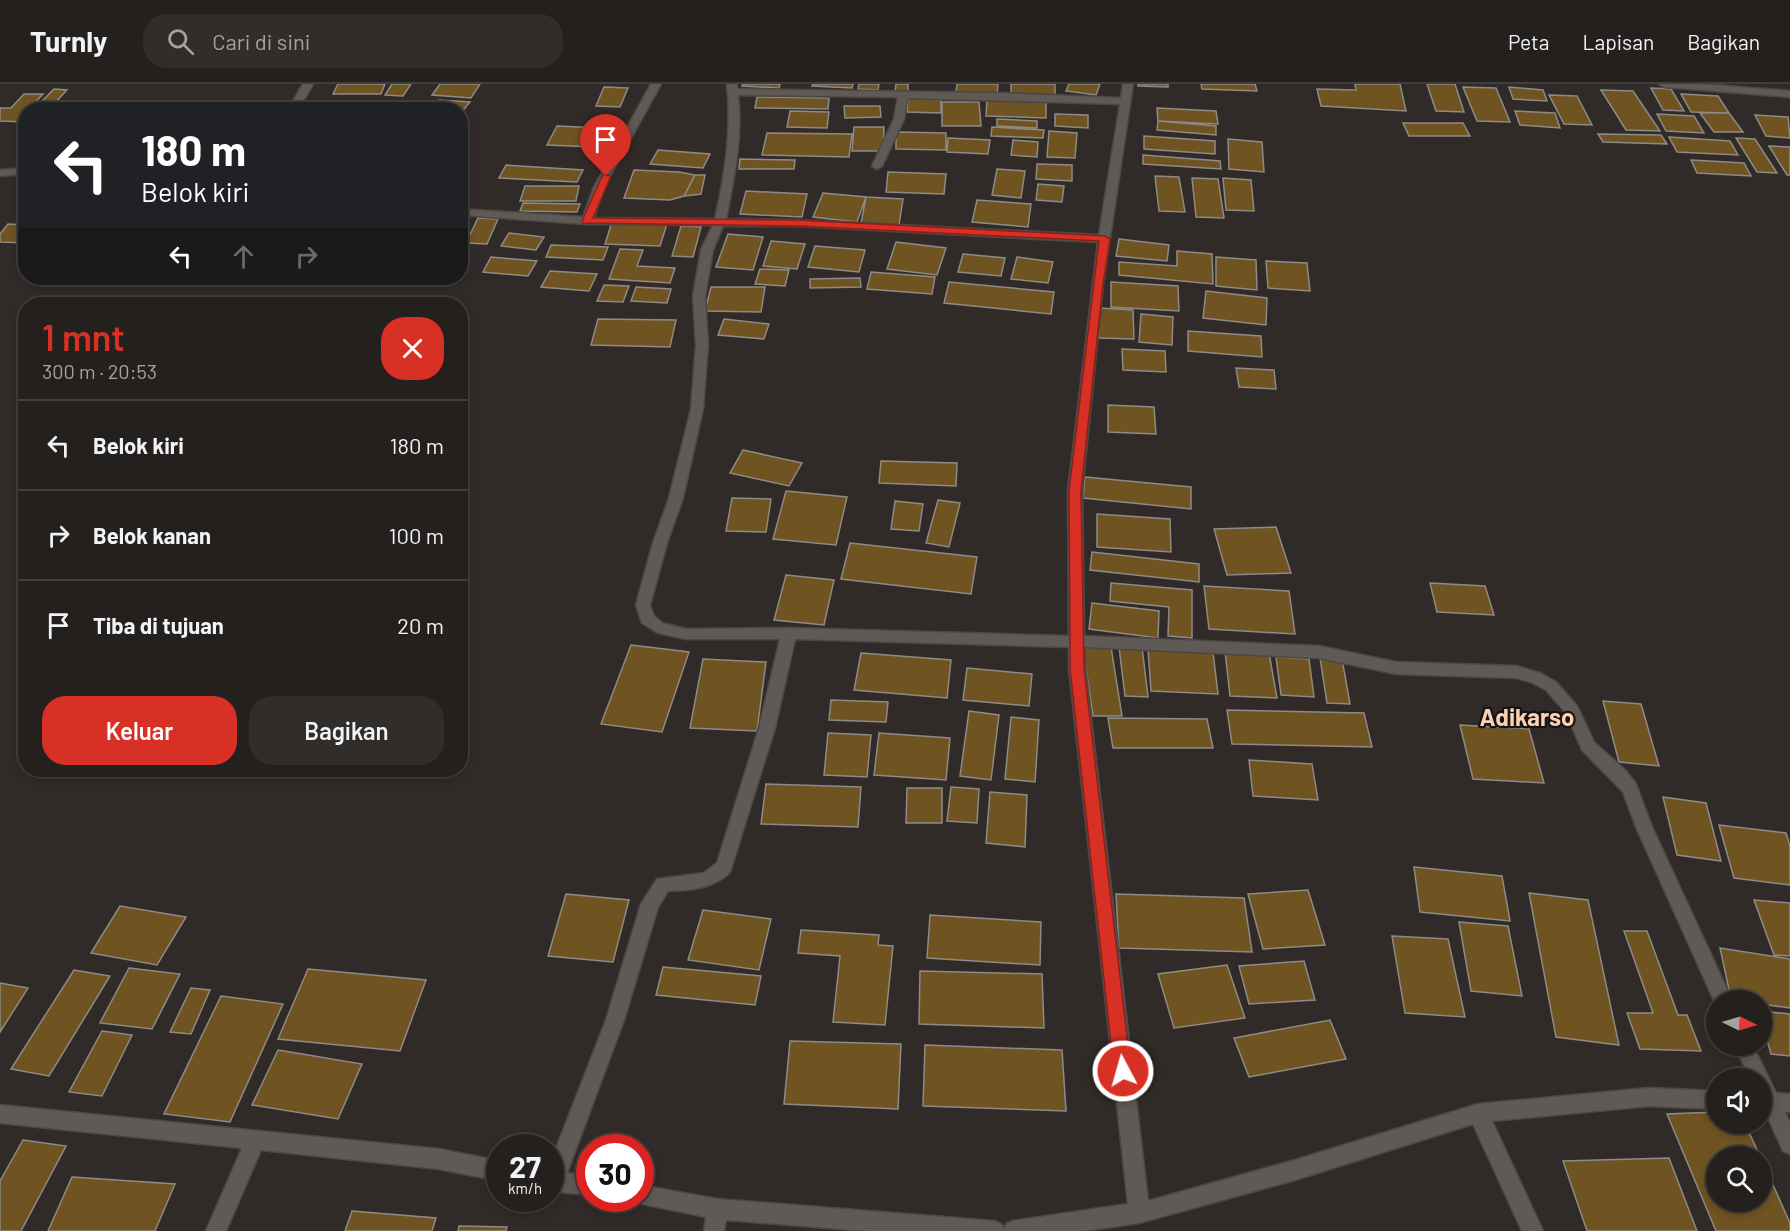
<!DOCTYPE html>
<html lang="id">
<head>
<meta charset="utf-8">
<style>
	body { margin:0; font-family:Barlow,sans-serif; background:#302d2b; color:#f1f3f6; height:100vh; display:flex; flex-direction:column; font-size:22px; white-space:nowrap }
	* { box-sizing:border-box; margin:0 }
	p { font-size:20px; color:#a3a3a4 }
	.icon { flex:none; width:33px; height:33px; fill:none; stroke:currentColor; stroke-width:2; stroke-linecap:round; stroke-linejoin:round }
	.map { position:relative; flex:1; overflow:hidden }
	.sheet { position:absolute; left:18px; top:213px; width:450px; height:480px; display:flex; flex-direction:column; background:#24201e; border-radius:24px; box-shadow:0 3px 9px #0003,0 0 0 2px #413e3c }
	.sheet>* { flex:none }
	.guide { position:absolute; left:18px; top:18px; width:450px; height:183px; border-radius:24px; box-shadow:0 3px 9px #0003,0 0 0 2px #413e3c; background:#202124; color:#fff; overflow:hidden }
	.needle { width:39px; rotate:95deg }
	.tools { position:absolute; left:1706px; top:906px; display:grid; gap:12px }
	.tools a { display:grid; place-items:center; width:66px; height:66px; border-radius:50%; background:#24201e; box-shadow:0 3px 9px #0003,0 0 0 2px #413e3c; font-size:30px }
	.speed { position:absolute; left:486px; top:1050px; display:flex; gap:12px; font-size:30px; font-weight:700; text-align:center }
	.speed>* { display:grid; place-content:center; width:78px; height:78px; border-radius:50%; background:#24201e; box-shadow:0 3px 9px #0003,0 0 0 2px #413e3c; line-height:1 }
	.speed small { font-size:15px; font-weight:400 }
	.speed .limit { border:9px solid #d22; background:#fff; color:#111 }
	.pin { position:absolute; display:grid; place-items:center; width:51px; height:51px; color:#fff; margin:-62px -26px; border-radius:50% 50% 50% 0; rotate:-45deg; box-shadow:0 0 6px #0007 }
	.pin .icon { rotate:45deg }
	.me { position:absolute; width:66px; margin:-33px; rotate:354deg; stroke-linejoin:round; filter:drop-shadow(0 0 4px #0008) }
	.turn { display:flex; align-items:center; gap:21px; height:126px; padding:0 24px; font-size:27px }
	.turn .icon { width:78px; height:78px; stroke-width:2.5 }
	.turn b { display:block; font-size:42px; line-height:51px }
	.lanes { display:flex; align-items:center; height:57px; padding:0 24px; background:#0003; justify-content:center; gap:30px; direction:ltr }
	.lanes .off { opacity:.35 }
	.round { display:grid; place-items:center; flex:none; width:63px; height:63px; border-radius:24px; background:#302d2b }
	.headline { display:flex; align-items:center; justify-content:space-between; height:102px; padding:0 24px }
	h1 { font-size:36px; font-weight:600; line-height:45px; color:#d93025 }
	.button { display:flex; gap:12px; margin-top:auto; padding:12px 24px }
	.button a { flex:1; height:69px; border-radius:24px; background:#d93025; color:#fff; font-size:24px; font-weight:600; line-height:69px; text-align:center }
	.button a+a { background:#302d2b; color:#f1f3f6 }
	ul { padding:0; list-style:none }
	li { display:flex; align-items:center; gap:18px; height:90px; padding:0 24px; border-top:2px solid #413e3c }
	li div { flex:1 }
	li b { display:block; font-size:22px }
	li em { font-style:normal }
	header { display:flex; align-items:center; gap:36px; box-sizing:border-box; height:84px; padding:0 30px; background:#24201e; border-bottom:2px solid #413e3c }
	header strong { font-size:28px }
	nav { display:flex; gap:33px; margin-inline-start:auto; font-size:21px }
	.search { width:420px; height:54px; background:#302d2b; display:flex; align-items:center; gap:15px; box-sizing:border-box; padding:0 21px; border-radius:24px; color:#a3a3a4; font-size:22px }
	.map>svg:first-child { display:block }
	.building { fill:#6f5422; stroke:#8e8a85; stroke-width:1.5 }
	.lines { fill:none; stroke-linecap:round; stroke-linejoin:round }
	.street-casing { stroke:#4b4744; stroke-width:3 }
	.street { fill:#605a57; fill-rule:evenodd }
	.route { fill:#d93025; stroke:#8d1f18; stroke-width:1.5 }
	.labels { text-anchor:middle; stroke-width:4.5; stroke-linejoin:round; paint-order:stroke }
	.quarter-label { font-size:24px; font-weight:bold; fill:#fbd1b5; stroke:#161412 }
</style>
</head>
<body>
<header>
<strong>Turnly</strong>
<div class="search"><svg class="icon" aria-label="search" viewBox="0 0 24 24"><circle cx="10" cy="10" r="6"/><path d="M15 15l6 6"/></svg>Cari di sini</div>
<nav><a>Peta</a><a>Lapisan</a><a>Bagikan</a></nav>
</header>
<div class="map">
<svg width="1790" height="1147" viewBox="0 0 1790 1147">
	<rect width="100%" height="100%" fill="#302b28"/>
	<path class="building" d="M338,0H385L381,10H333Z
		M392,0H411L403,12L385,11Z
		M440,0H480L471,14L432,11Z
		M743,0H780L779,4L742,2Z
		M813,0H853L852,4L812,2Z
		M859,0H879L878,6L858,5Z
		M896,0H908V8H895Z
		M957,0H998L997,10L956,9Z
		M1011,0H1055V12L1011,11Z
		M1069,0H1100L1096,11L1066,7Z
		M1138,0H1168V3L1138,2Z
		M1201,0H1255L1257,7L1202,5Z
		M1355,0H1400L1406,27L1321,22L1317,5L1356,6Z
		M1427,0H1455L1464,28L1436,27Z
		M604,3L628,4L620,23L596,22Z
		M1463,3L1496,4L1510,38L1477,37Z
		M1509,3L1543,6L1547,17L1513,15Z
		M1651,4L1671,5L1684,27L1663,26Z
		M54,5L67,6L53,21L39,20Z
		M1601,6L1633,7L1660,47L1626,46Z
		M24,10H43L29,25H48L26,26V38L0,37V24H11Z
		M1681,10L1718,12L1729,29L1691,28Z
		M1549,11L1577,12L1592,41L1564,40Z
		M757,13L829,14L828,25L755,24Z
		M908,13L941,14V29L907,28Z
		M987,15L1046,17V34L986,32Z
		M439,16L470,18L460,30V26H431Z
		M942,18H979L981,42H942Z
		M340,21L339,26H317L318,22Z
		M844,22H880L881,33L845,34Z
		M1157,24L1216,27L1218,40L1158,37Z
		M790,27L829,28L827,44L787,43Z
		M1515,27L1555,29L1560,44L1520,41Z
		M1700,29H1729L1743,48H1714Z
		M1055,30L1088,31V44L1055,42Z
		M1657,30L1694,32L1704,49L1666,47Z
		M1755,31L1788,33L1790,54L1766,52Z
		M997,35L1037,37V44L997,42Z
		M1158,37L1216,42V51L1157,46Z
		M1403,39H1463L1470,52H1409Z
		M557,42L603,44L594,63L547,61Z
		M854,43H884L883,67H852Z
		M992,43L1044,46L1043,54L991,52Z
		M1049,47L1077,49L1075,74L1047,73Z
		M896,48L946,49V66L896,65Z
		M767,49L852,50L849,73L762,71Z
		M1598,50L1661,51L1667,60L1603,58Z
		M1144,52L1215,57V70L1144,65Z
		M1669,53L1730,57L1738,71L1677,68Z
		M948,54L990,56L988,70L947,68Z
		M1736,54L1755,55L1777,89L1757,88Z
		M1228,55L1262,58L1264,88L1229,85Z
		M1013,56L1038,58L1037,73L1011,71Z
		M1769,62L1790,63V91H1787Z
		M658,66L710,70L703,84L650,80Z
		M1143,71L1220,77L1221,85L1143,80Z
		M740,75L795,76L794,85H739Z
		M1691,76L1744,79L1751,92L1697,89Z
		M1037,80L1072,81V97L1036,95Z
		M506,81L583,86L577,98L499,94Z
		M997,85L1025,87L1021,114L992,111Z
		M634,86L679,88L695,91L684,112L670,116L624,114Z
		M888,88L946,90L944,110L886,108Z
		M695,91H705L701,110L684,112Z
		M1155,92L1179,93L1185,128L1159,127Z
		M1192,94L1218,95L1224,134L1196,133Z
		M1223,94L1251,96L1254,127L1226,126Z
		M1038,100L1064,102L1062,118L1036,116Z
		M525,102H579L576,117H520Z
		M746,107L807,110L802,133L740,130Z
		M823,109L866,113L857,138L813,133Z
		M866,113L903,115L899,141L861,139Z
		M977,116L1031,120L1028,143L972,138Z
		M523,119L580,120L577,128L520,127Z
		M478,134L498,135L487,160L466,159Z
		M612,138L667,140L660,162L605,160Z
		M8,140L26,141V159L0,158V150Z
		M681,142L701,143L693,173L672,172Z
		M509,149L544,153L536,166L501,162Z
		M728,150L763,153L753,186L716,183Z
		M1119,155L1169,161L1167,177L1116,172Z
		M771,157L805,160L797,185L763,182Z
		M896,158L946,164L937,191L887,185Z
		M551,161L608,163L603,176L546,173Z
		M815,162L865,166L859,188L808,183Z
		M620,165L643,166L637,182L675,184L670,199L609,195Z
		M1177,167L1212,170L1213,200L1119,191V178L1177,182Z
		M963,170L1005,174L1001,192L958,188Z
		M491,173L537,177L528,192L483,188Z
		M1017,173L1053,178L1048,199L1011,195Z
		M1216,173L1256,176L1257,206L1216,202Z
		M1266,177L1307,179L1310,207L1268,204Z
		M760,185L789,186L785,202L755,200Z
		M550,187L597,190L589,207L541,203Z
		M871,188L935,193L932,210L867,205Z
		M860,194L861,203L810,204V195Z
		M949,198L1054,208L1051,230L944,219Z
		M1111,198L1178,202L1179,227L1111,223Z
		M604,201L629,202L623,218L597,217Z
		M636,203L671,205L667,219L631,217Z
		M711,203H765L761,228L705,227Z
		M1206,207L1267,214L1266,241L1203,234Z
		M1099,224L1133,226L1134,255L1099,254Z
		M1141,230L1173,233L1172,261L1139,258Z
		M598,235L676,236L670,263L591,261Z
		M724,235L769,240L764,255L718,251Z
		M1188,247L1261,252L1262,273L1188,267Z
		M1122,265L1165,267L1166,288L1123,286Z
		M1236,284L1274,286L1276,305L1239,303Z
		M1108,321L1154,323L1156,350L1108,348Z
		M743,366L802,379L789,402L730,389Z
		M881,377L957,379L956,402L879,399Z
		M1085,393L1191,403V425L1083,414Z
		M786,407L847,413L836,461L773,455Z
		M732,414L771,415L766,448L726,447Z
		M938,416L960,419L949,463L926,459Z
		M895,417L923,420L919,447L891,445Z
		M1097,430L1170,435L1171,468L1097,463Z
		M1276,443L1291,489L1227,491L1214,445Z
		M850,459L977,473L971,510L841,495Z
		M1092,468L1199,480V498L1090,486Z
		M786,491L834,496L824,541L774,536Z
		M1111,499L1192,506V554L1168,552L1169,523L1110,517Z
		M1430,499L1485,502L1494,531L1437,528Z
		M1204,502L1289,507L1295,550L1209,545Z
		M1092,519L1159,527L1158,554L1089,545Z
		M631,561L689,568L662,648L601,640Z
		M1111,563L1122,632H1093L1083,564Z
		M1119,563H1142L1148,613L1125,612Z
		M1148,565L1213,568L1218,610L1151,607Z
		M1225,567L1269,569L1277,614L1230,612Z
		M861,569L951,576L947,614L854,606Z
		M1276,573L1309,575L1314,613L1281,611Z
		M1320,574L1342,575L1350,620L1327,619Z
		M703,575L766,578L757,647L690,644Z
		M967,584L1032,590L1029,622L963,616Z
		M831,616L888,618L886,638L829,636Z
		M1603,617L1641,620L1659,682L1619,678Z
		M1227,626L1364,629L1372,663L1232,660Z
		M969,627L999,631L991,696L960,692Z
		M1011,633L1039,636L1035,698L1005,695Z
		M1108,634L1207,635L1213,664H1113Z
		M1460,641L1529,645L1544,699L1473,695Z
		M828,649L871,651L867,693L824,691Z
		M879,649L950,654L946,696L874,691Z
		M1249,676L1312,680L1318,716L1253,712Z
		M766,700L861,703L858,743L761,740Z
		M951,703L979,705L977,739L947,737Z
		M907,704H942V739H906Z
		M990,708L1027,711L1025,763L986,759Z
		M1663,713L1706,719L1721,777L1677,771Z
		M1719,741L1786,749L1790,762V801L1734,794Z
		M1414,783L1502,792L1510,837L1420,828Z
		M1308,806L1325,861L1263,865L1248,810Z
		M1529,809L1588,816L1619,961L1556,953Z
		M566,810L629,816L613,878L548,872Z
		M1116,810L1244,814L1252,868L1119,864Z
		M1754,816L1790,819V872L1774,871Z
		M120,822L186,833L157,881L91,869Z
		M703,826L771,835L759,886L688,876Z
		M930,831L1041,838L1040,881L927,874Z
		M1459,838L1508,842L1522,912L1471,907Z
		M801,846L879,851L878,861L893,862L885,941L833,938L840,872L798,869Z
		M1624,847H1647L1678,931H1687L1701,967L1640,965L1627,929H1653Z
		M1392,852L1448,855L1465,933L1405,929Z
		M1720,864L1790,875V924L1761,920V916L1731,915Z
		M1304,877L1315,916L1249,920L1239,882Z
		M1227,881L1245,934L1174,944L1158,890Z
		M663,883L761,892L755,921L656,911Z
		M129,884L180,890L152,945L100,939Z
		M308,885L426,896L400,967L278,955Z
		M74,886L110,892L49,992L11,985Z
		M920,887L1042,890L1044,944L919,940Z
		M0,899L28,904L0,948Z
		M191,904L210,906L191,950L170,948Z
		M221,912L283,920L230,1038L164,1030Z
		M1761,927L1790,930V972L1771,970L1761,936Z
		M1330,936L1346,975L1249,993L1234,954Z
		M102,947L132,951L102,1012L69,1008Z
		M790,957L901,960L898,1025L784,1020Z
		M925,961L1062,966L1066,1027L923,1022Z
		M278,966L362,980L338,1035L252,1021Z
		M1716,1028V1040H1745L1760,1072H1716V1118H1761V1074L1790,1139V1147H1716L1667,1030Z
		M23,1056L66,1062L21,1147H0V1097Z
		M1669,1074L1697,1147H1587L1563,1077Z
		M72,1093L175,1100L155,1147H48Z
		M352,1127L436,1134L432,1147H345Z
		M459,1142L507,1143L506,1147H458Z"/>
	<g class="lines">
		<g class="street-casing">
			<path id="street" d="M303,0H313L298,26H288Z
				M651,0H661L604,103L594,134L715,135C725,90 732,46 727,0H737V5L1001,9L1121,14L1123,0H1133L1103,200L1082,407L1084,552L1319,562L1396,578L1516,582L1540,589L1556,598L1577,622L1594,658L1626,687L1636,700L1652,743L1732,916H1716V921L1636,743L1623,708L1582,666L1566,629L1546,606L1531,598L1516,594L1396,590L1319,574L1084,563L1085,584L1148,1117L1295,1076L1478,1020L1649,1004L1716,1007V1025L1649,1022L1492,1037L1543,1147H1522L1473,1040L1295,1096L1139,1139L1084,1147H866L726,1136L724,1147H704L706,1133L633,1118L631,1114H640V1101L717,1115L994,1137L1001,1140L1004,1145L1006,1140L1013,1137L1128,1120L1069,584V563L795,555L775,644L730,788C714,805 690,806 668,807L658,823L624,936L567,1089L590,1091V1111L550,1107V1080L606,936L641,820L657,795L704,789L717,779L759,644L780,555H686L658,549L642,539L636,521L653,459L669,414L691,325L696,261L693,212L701,166L713,141L587,140L460,131V125L583,133L594,103ZM738,11L898,13L894,35L872,82L877,85L882,82L904,35L907,14L1120,20L1099,151L798,136L726,135C734,95 743,52 738,11ZM723,142H798L1098,158L1068,407L1069,552L789,544L686,545L662,539L654,532L650,521L667,459L683,414L703,325L708,261L705,212L713,166Z
				M1659,0H1701L1790,7V13L1664,3Z
				M26,84V90L0,92V86Z
				M1735,962H1753L1776,1009L1790,1010V1028H1785L1790,1039V1070L1783,1067L1765,1027H1761V994H1750Z
				M0,1021L439,1065L500,1077V1097L439,1085L261,1066L226,1147H206L242,1064L0,1039Z"/>
		</g>
		<use href="#street" class="street"/>
	</g>
	<path class="route" d="M603,90L611,92L593,134L798,136L1105,152L1110,155L1103,200L1081,407L1084,584L1131,987L1129,992L1123,995L1117,992L1114,987L1070,584V558L1069,407L1099,157L798,142L583,139L582,137Z"/>
	<g class="labels">
		<g class="quarter-label">
			<text x="1527" y="642">Adikarso</text>
		</g>
	</g>
</svg>
<div class="tools">
<a><svg class="needle" viewBox="-14 -14 28 28"><path d="M0-13l5 13h-10z" fill="#e53935"/><path d="M0 13l5-13h-10z" fill="#a3a3a4"/></svg></a>
<a><svg class="icon" aria-label="sound" viewBox="0 0 24 24"><path d="M4 9h4l5-4v14l-5-4H4zM17 9q2 3 0 6"/></svg></a>
<a><svg class="icon" aria-label="search" viewBox="0 0 24 24"><circle cx="10" cy="10" r="6"/><path d="M15 15l6 6"/></svg></a>
</div>
<div class="speed"><div>27<small>km/h</small></div><div class="limit">30</div></div>
<div class="pin" style="left:606px;top:92px;background:#d93025"><svg class="icon" aria-label="arrive" viewBox="0 0 24 24"><path d="M6 21V4h12l-3 4 3 4H6"/></svg></div>
<svg class="me" style="left:1123px;top:987px" viewBox="-20 -20 40 40"><circle r="17" fill="#d93025" stroke="#fff" stroke-width="3"/><path d="M0-11L8 9 0 5-8 9z" fill="#fff"/></svg>
<div class="guide">
<div class="turn"><svg class="icon" aria-label="left" viewBox="0 0 24 24"><path d="M17 20v-9H6M10 6l-5 5 5 5"/></svg><div><b>180 m</b>Belok kiri</div></div>
<div class="lanes"><svg class="icon" aria-label="left" viewBox="0 0 24 24"><path d="M17 20v-9H6M10 6l-5 5 5 5"/></svg><svg class="icon off" aria-label="ahead" viewBox="0 0 24 24"><path d="M12 20V5M6 11l6-6 6 6"/></svg><svg class="icon off" aria-label="right" viewBox="0 0 24 24"><path d="M7 20v-9h11M14 6l5 5-5 5"/></svg></div>
</div>
<section class="sheet">
<div class="headline"><div><h1>1 mnt</h1><p>300 m · 20:53</p></div><a class="round" style="background:#d93025;color:#fff"><svg class="icon" aria-label="close" viewBox="0 0 24 24"><path d="M6 6l12 12M18 6L6 18"/></svg></a></div>
<ul>
<li><svg class="icon" aria-label="left" viewBox="0 0 24 24"><path d="M17 20v-9H6M10 6l-5 5 5 5"/></svg><div><b>Belok kiri</b></div><em>180 m</em></li>
<li><svg class="icon" aria-label="right" viewBox="0 0 24 24"><path d="M7 20v-9h11M14 6l5 5-5 5"/></svg><div><b>Belok kanan</b></div><em>100 m</em></li>
<li><svg class="icon" aria-label="arrive" viewBox="0 0 24 24"><path d="M6 21V4h12l-3 4 3 4H6"/></svg><div><b>Tiba di tujuan</b></div><em>20 m</em></li>
</ul>
<div class="button"><a>Keluar</a><a>Bagikan</a></div>
</section>
</div>
</body>
</html>
